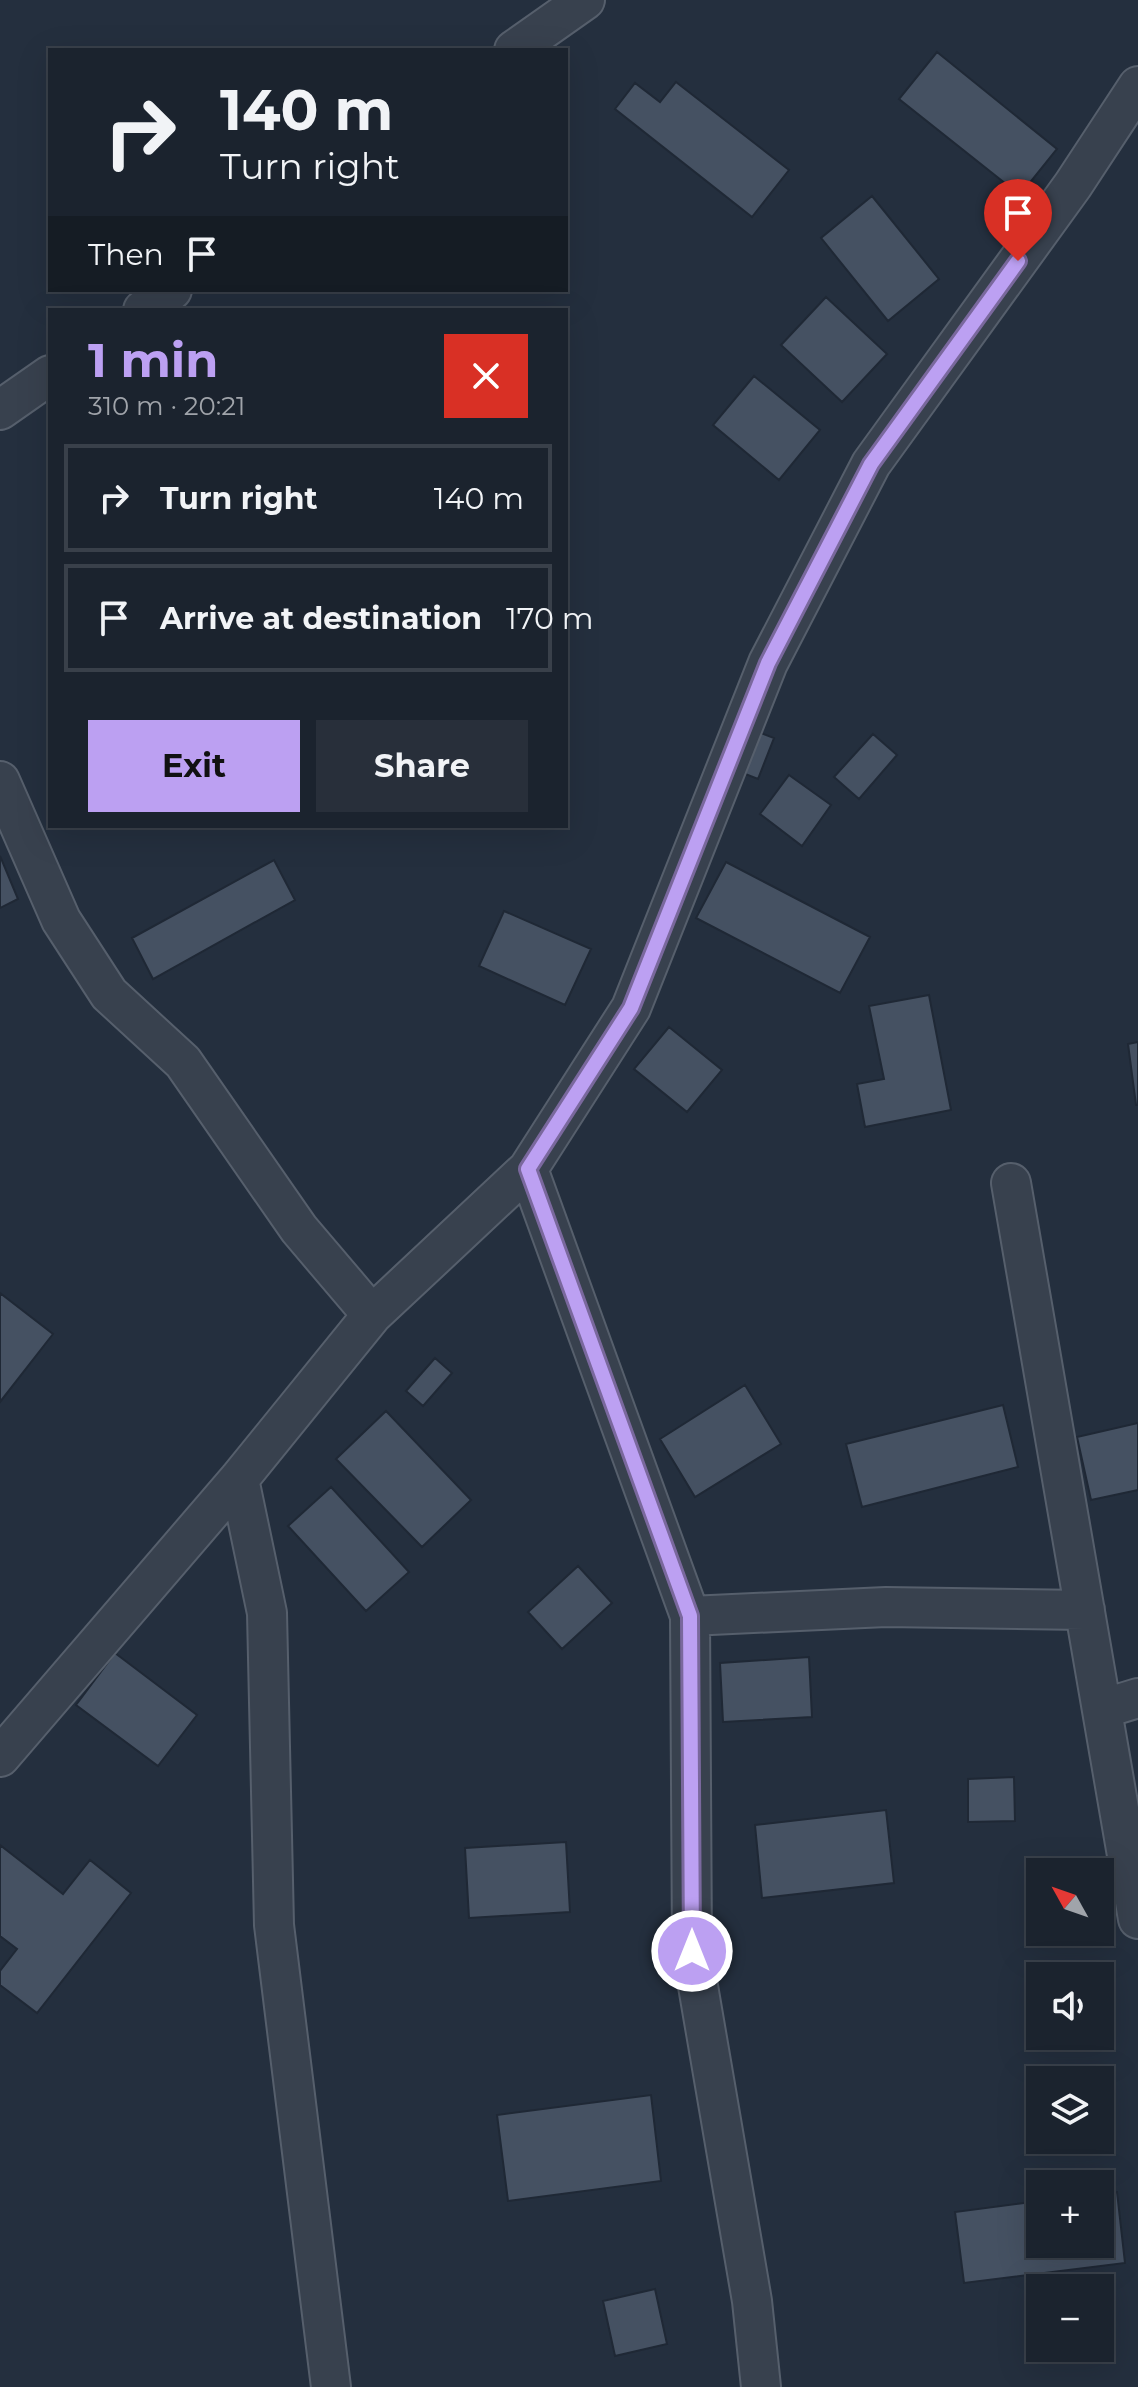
<!DOCTYPE html>
<html lang="en">
<head>
<meta charset="utf-8">
<style>
	body { margin:0; font-family:Montserrat,sans-serif; background:#282f3a; color:#f1f3f6; height:100vh; display:flex; flex-direction:column; font-size:30px; white-space:nowrap }
	* { box-sizing:border-box; margin:0 }
	p { font-size:26px; color:#a0a4aa }
	.icon { flex:none; width:44px; height:44px; fill:none; stroke:currentColor; stroke-width:2; stroke-linecap:round; stroke-linejoin:round }
	.map { position:relative; flex:1; overflow:hidden }
	.side { position:absolute; left:48px; top:308px; width:520px; height:520px; display:flex; flex-direction:column; background:#1b232e; border-radius:0px; box-shadow:0 8px 32px #0002,0 0 0 2px #39404a }
	.side>* { flex:none }
	.top-card { position:absolute; left:48px; top:48px; width:520px; height:244px; border-radius:0px; box-shadow:0 8px 32px #0002,0 0 0 2px #39404a; background:#1b232e; color:#f1f3f6; overflow:hidden }
	.needle { width:52px; rotate:310deg }
	.fabs { position:absolute; left:1026px; top:1858px; display:grid; gap:16px }
	.fabs a { display:grid; place-items:center; width:88px; height:88px; border-radius:0px; background:#1b232e; box-shadow:0 8px 32px #0002,0 0 0 2px #39404a; font-size:40px }
	.pin { position:absolute; display:grid; place-items:center; width:68px; height:68px; color:#fff; margin:-82px -34px; border-radius:50% 50% 50% 0; rotate:-45deg; box-shadow:0 0 8px #0007 }
	.pin .icon { rotate:45deg }
	.me { position:absolute; width:88px; margin:-44px; rotate:0deg; stroke-linejoin:round; filter:drop-shadow(0 0 6px #0008) }
	.turn { display:flex; align-items:center; gap:28px; height:168px; padding:0 40px; font-size:36px }
	.turn .icon { width:104px; height:104px; stroke-width:2.5 }
	.turn b { display:block; font-size:56px; line-height:68px }
	.then { display:flex; align-items:center; height:76px; padding:0 40px; background:#0003; gap:16px; font-size:30px }
	.round { display:grid; place-items:center; flex:none; width:84px; height:84px; border-radius:0px; background:#282f3a }
	.overview { display:flex; align-items:center; justify-content:space-between; height:136px; padding:0 40px }
	h1 { font-size:48px; font-weight:700; line-height:60px; color:#bca0f2 }
	.primary-button { display:flex; gap:16px; margin-top:auto; padding:16px 40px }
	.primary-button a { flex:1; height:92px; border-radius:0px; background:#bca0f2; color:#111; font-size:32px; font-weight:700; line-height:92px; text-align:center }
	.primary-button a+a { background:#282f3a; color:#f1f3f6 }
	ul { padding:0; list-style:none }
	li { display:flex; align-items:center; gap:24px; height:108px; margin:0 16px 12px; padding:0 24px; border:4px solid #39404a; border-radius:0px }
	li div { flex:1 }
	li b { display:block; font-size:30px }
	li em { font-style:normal }
	.map>svg:first-child { display:block }
	.building { fill:#455162; stroke:#1f2835; stroke-width:2 }
	.lines { fill:none; stroke-linecap:round; stroke-linejoin:round }
	.minor-casing { stroke:#565f6c; stroke-width:42 }
	.minor { stroke:#38414e; stroke-width:38 }
	.route-casing { stroke:#7a689d; stroke-width:20 }
	.route { stroke:#bca0f2; stroke-width:14 }
</style>
</head>
<body>
<div class="map">
<svg width="1138" height="2387" viewBox="0 0 1138 2387">
	<rect width="100%" height="100%" fill="#242f3e"/>
	<path class="building" d="M937,52L1057,149L1020,195L899,99Z
		M676,82L789,170L752,217L615,109L635,83L660,102Z
		M872,196L939,279L888,321L821,238Z
		M826,297L887,354L842,402L781,345Z
		M754,376L820,430L779,480L713,425Z
		M750,729L774,738L758,779L735,770Z
		M873,734L897,755L859,799L834,777Z
		M789,775L831,805L802,846L760,814Z
		M0,856L18,899L0,908Z
		M274,860L295,900L153,979L132,938Z
		M726,862L870,937L840,993L696,918Z
		M504,911L591,949L565,1005L479,966Z
		M929,995L951,1110L865,1127L857,1084L884,1079L869,1006Z
		M669,1027L722,1070L687,1112L634,1069Z
		M1138,1042V1105H1136L1128,1044Z
		M0,1293L53,1334L0,1402Z
		M435,1358L452,1373L423,1406L406,1391Z
		M745,1385L781,1444L695,1497L660,1439Z
		M1003,1405L1018,1467L862,1507L846,1444Z
		M386,1411L471,1500L422,1547L336,1459Z
		M1138,1423V1490L1091,1500L1077,1437Z
		M331,1487L409,1572L366,1611L288,1526Z
		M578,1566L612,1603L562,1649L528,1612Z
		M115,1653L197,1715L158,1766L76,1705Z
		M809,1657L812,1717L723,1722L720,1663Z
		M1014,1777L1015,1821L968,1822V1779Z
		M886,1810L894,1883L762,1898L755,1825Z
		M566,1842L570,1912L469,1918L465,1848Z
		M0,1845L63,1894L90,1860L131,1893L37,2013L0,1985V1971L17,1949L0,1936Z
		M651,2095L661,2181L508,2201L497,2115Z
		M1117,2192L1125,2263L964,2283L955,2212L1040,2201V2244H1100V2194Z
		M655,2289L667,2344L615,2356L603,2301Z"/>
	<g class="lines">
		<g class="minor-casing">
			<path id="minor" d="M514,50L585,0
				M143,310L172,290
				M0,410L50,375
				M0,781L61,920L109,994L183,1062L299,1229L372,1315
				M528,1169L690,1616L692,1951L752,2301L761,2387
				M1011,1183L1138,1919
				M239,1479L267,1613L274,1925L331,2387
				M690,1616L886,1607L1085,1610
				M1102,1709L1138,1698
				M0,1757L239,1479L372,1315L528,1169L631,1008L768,663L871,464L1073,185L1138,86"/>
		</g>
		<use href="#minor" class="minor"/>
	</g>
	<g class="lines">
		<g class="route-casing">
			<path id="route" d="M692,1951L690,1616L528,1169L631,1008L768,663L871,464L1018,261"/>
		</g>
		<use href="#route" class="route"/>
	</g>
</svg>
<div class="fabs">
<a><svg class="needle" viewBox="-14 -14 28 28"><path d="M0-13l5 13h-10z" fill="#e53935"/><path d="M0 13l5-13h-10z" fill="#a0a4aa"/></svg></a>
<a><svg class="icon" aria-label="sound" viewBox="0 0 24 24"><path d="M4 9h4l5-4v14l-5-4H4zM17 9q2 3 0 6"/></svg></a>
<a><svg class="icon" aria-label="layers" viewBox="0 0 24 24"><path d="M12 4l9 5-9 5-9-5zM3 14l9 5 9-5"/></svg></a>
<a>+</a>
<a>−</a>
</div>
<div class="pin" style="left:1018px;top:261px;background:#d93025"><svg class="icon" aria-label="arrive" viewBox="0 0 24 24"><path d="M6 21V4h12l-3 4 3 4H6"/></svg></div>
<svg class="me" style="left:692px;top:1951px" viewBox="-20 -20 40 40"><circle r="17" fill="#bca0f2" stroke="#fff" stroke-width="3"/><path d="M0-11L8 9 0 5-8 9z" fill="#fff"/></svg>
<div class="top-card">
<div class="turn"><svg class="icon" aria-label="right" viewBox="0 0 24 24"><path d="M7 20v-9h11M14 6l5 5-5 5"/></svg><div><b>140 m</b>Turn right</div></div>
<div class="then">Then<svg class="icon" aria-label="arrive" viewBox="0 0 24 24"><path d="M6 21V4h12l-3 4 3 4H6"/></svg></div>
</div>
<section class="side">
<div class="overview"><div><h1>1 min</h1><p>310 m · 20:21</p></div><a class="round" style="background:#d93025;color:#fff"><svg class="icon" aria-label="close" viewBox="0 0 24 24"><path d="M6 6l12 12M18 6L6 18"/></svg></a></div>
<ul>
<li><svg class="icon" aria-label="right" viewBox="0 0 24 24"><path d="M7 20v-9h11M14 6l5 5-5 5"/></svg><div><b>Turn right</b></div><em>140 m</em></li>
<li><svg class="icon" aria-label="arrive" viewBox="0 0 24 24"><path d="M6 21V4h12l-3 4 3 4H6"/></svg><div><b>Arrive at destination</b></div><em>170 m</em></li>
</ul>
<div class="primary-button"><a>Exit</a><a>Share</a></div>
</section>
</div>
</body>
</html>
